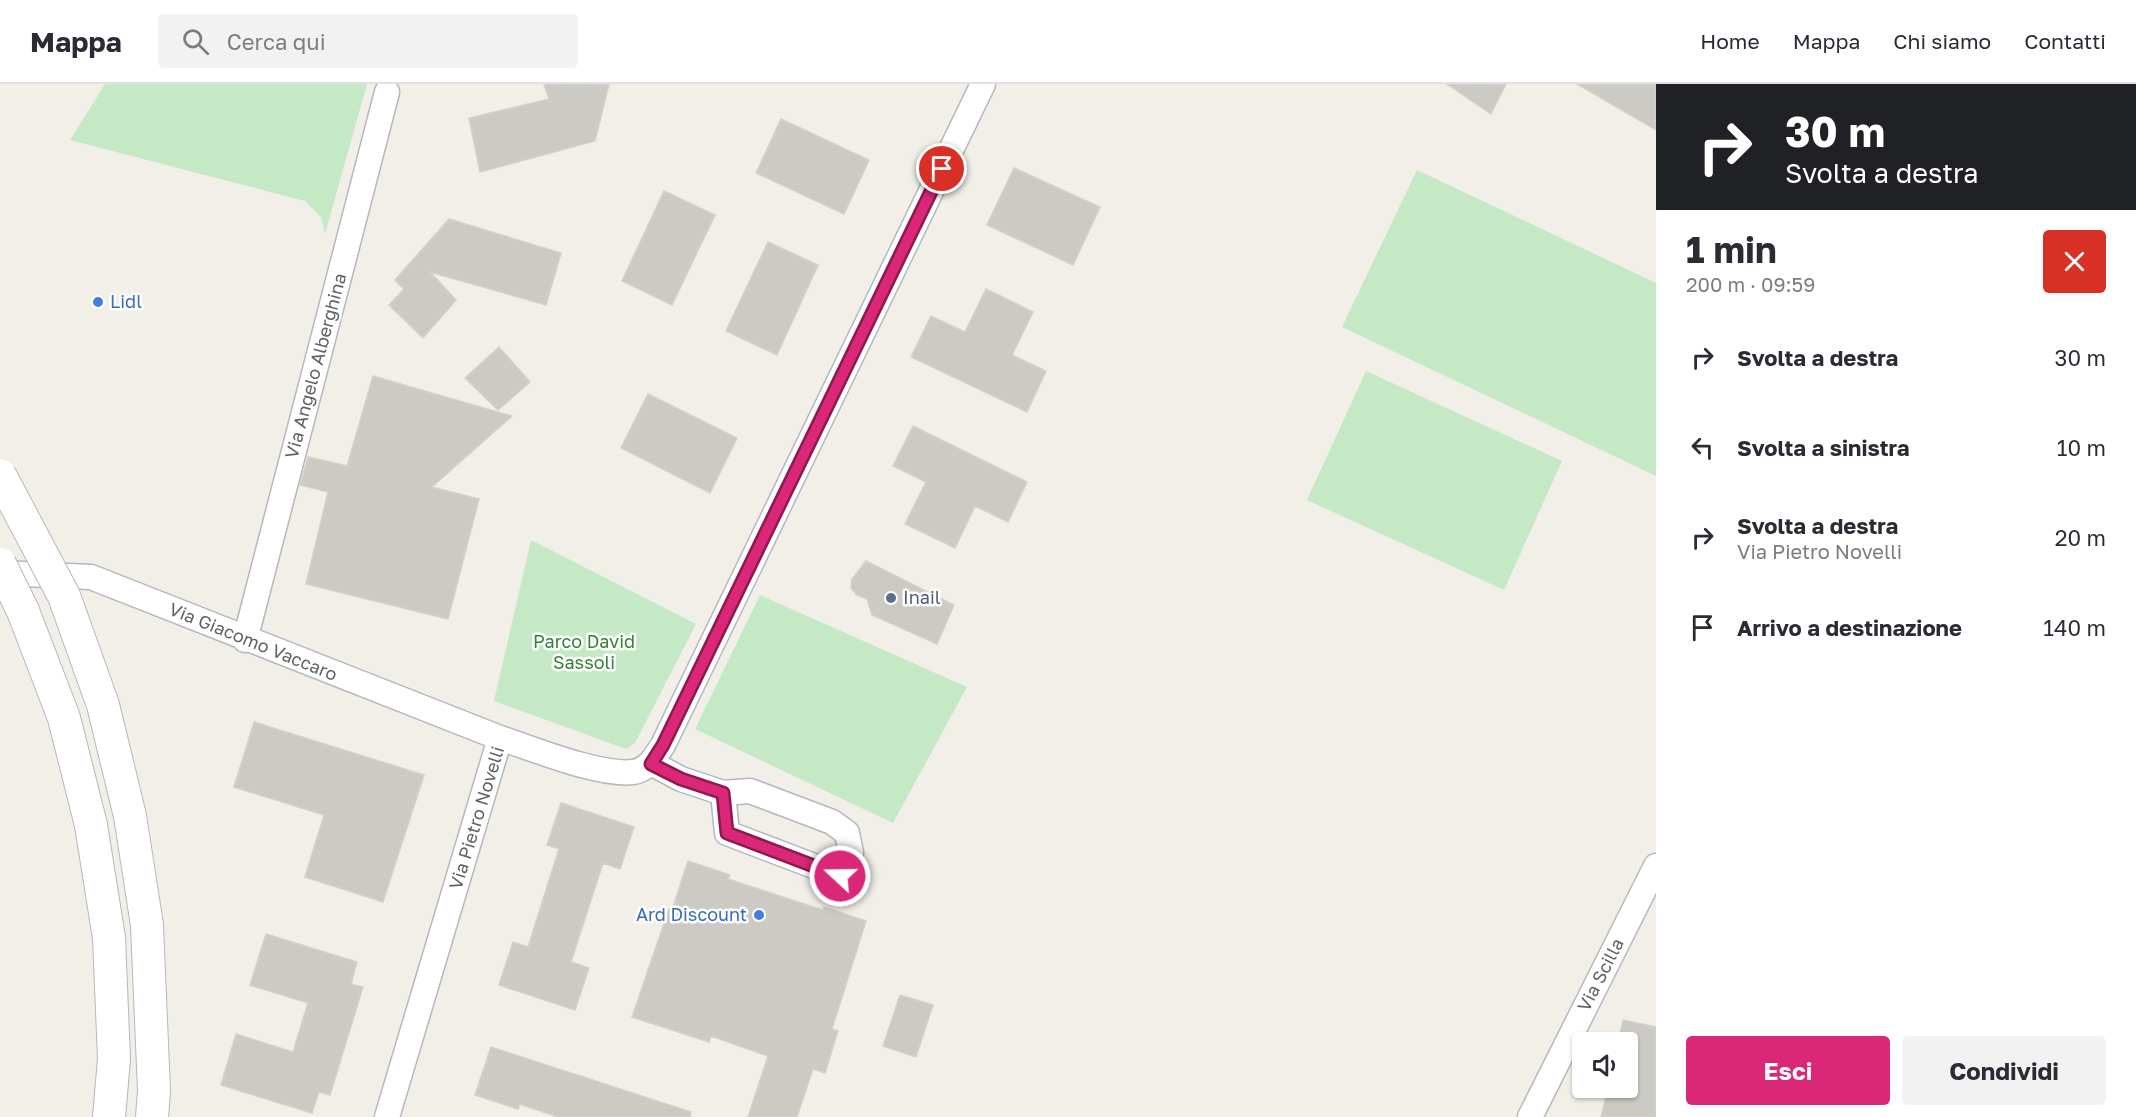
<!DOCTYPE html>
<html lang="it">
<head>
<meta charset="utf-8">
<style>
	body { margin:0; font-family:"Golos Text",sans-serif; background:#f2f2f3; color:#2b2b33; height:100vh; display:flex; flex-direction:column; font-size:22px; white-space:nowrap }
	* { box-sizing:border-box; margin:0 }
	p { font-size:20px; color:#7c7c81 }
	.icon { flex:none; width:33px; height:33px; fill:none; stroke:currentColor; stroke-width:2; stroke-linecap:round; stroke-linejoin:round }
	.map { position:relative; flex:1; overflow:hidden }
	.drawer { display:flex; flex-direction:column; background:#fff; width:480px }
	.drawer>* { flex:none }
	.guide { background:#202124; color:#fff; overflow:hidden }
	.fabs { position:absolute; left:1572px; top:948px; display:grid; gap:12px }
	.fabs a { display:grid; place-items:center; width:66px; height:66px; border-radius:6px; background:#fff; box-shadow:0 2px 4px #0004; font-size:30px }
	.pin { position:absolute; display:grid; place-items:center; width:51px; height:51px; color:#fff; margin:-26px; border:3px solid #fff; border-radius:50%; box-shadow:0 2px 6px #0007 }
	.me { position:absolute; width:66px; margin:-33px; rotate:291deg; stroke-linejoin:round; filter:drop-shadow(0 0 4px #0008) }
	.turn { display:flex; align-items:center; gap:21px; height:126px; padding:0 30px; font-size:27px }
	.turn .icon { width:78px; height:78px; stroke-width:2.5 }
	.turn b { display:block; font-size:42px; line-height:51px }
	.round { display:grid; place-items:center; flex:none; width:63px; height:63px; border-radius:6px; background:#f2f2f3 }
	.overview { display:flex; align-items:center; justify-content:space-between; height:102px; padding:0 30px }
	h1 { font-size:36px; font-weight:700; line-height:45px }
	.action { display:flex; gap:12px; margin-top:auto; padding:12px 30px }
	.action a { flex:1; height:69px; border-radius:6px; background:#db2777; color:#fff; font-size:24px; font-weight:700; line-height:69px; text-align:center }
	.action a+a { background:#f2f2f3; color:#2b2b33 }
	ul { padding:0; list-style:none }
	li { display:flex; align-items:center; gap:18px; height:90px; padding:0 30px }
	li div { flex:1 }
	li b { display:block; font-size:22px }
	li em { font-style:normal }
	header { display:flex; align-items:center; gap:36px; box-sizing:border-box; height:84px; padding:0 30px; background:#fff; border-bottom:2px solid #e1e1e2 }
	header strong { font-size:28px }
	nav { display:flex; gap:33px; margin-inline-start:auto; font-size:21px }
	.search { width:420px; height:54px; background:#f2f2f3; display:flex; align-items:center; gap:15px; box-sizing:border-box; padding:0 21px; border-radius:6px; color:#7c7c81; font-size:22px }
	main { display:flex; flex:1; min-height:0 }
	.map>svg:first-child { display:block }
	.green { fill:#c5e8c5 }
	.building { fill:#cccac5; stroke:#d6d1c6; stroke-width:1.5 }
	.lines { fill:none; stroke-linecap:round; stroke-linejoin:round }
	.minor-casing { stroke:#b5b8bc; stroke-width:27 }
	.tertiary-casing { stroke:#b5b8bc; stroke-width:34 }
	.minor { stroke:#fff; stroke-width:24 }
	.tertiary { stroke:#fff; stroke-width:32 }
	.tertiary-bridge-casing { stroke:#b5b8bc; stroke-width:34; stroke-linecap:butt }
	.tertiary-bridge { stroke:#fff; stroke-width:32 }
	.route-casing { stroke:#8e194d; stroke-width:15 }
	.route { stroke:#db2777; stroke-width:10 }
	.shop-dot { fill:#3f7fe0; stroke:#fff; stroke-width:2 }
	.service-dot { fill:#5c6f8a; stroke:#fff; stroke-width:2 }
	.labels { text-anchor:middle; stroke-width:5; stroke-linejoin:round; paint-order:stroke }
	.shop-label { font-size:18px; fill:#366cbe; stroke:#fff; text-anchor:start }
	.street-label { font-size:18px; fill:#5f6368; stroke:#fff }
	.service-label { font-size:18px; fill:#4e5e75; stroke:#fff; text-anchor:start }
	.park-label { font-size:18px; fill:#348238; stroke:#fff }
</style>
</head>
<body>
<header>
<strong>Mappa</strong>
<div class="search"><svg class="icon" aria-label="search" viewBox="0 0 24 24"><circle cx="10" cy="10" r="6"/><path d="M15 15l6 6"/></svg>Cerca qui</div>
<nav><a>Home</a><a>Mappa</a><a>Chi siamo</a><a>Contatti</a></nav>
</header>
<main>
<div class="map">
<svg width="1656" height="1033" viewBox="0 0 1656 1033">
	<rect width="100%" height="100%" fill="#f1efe8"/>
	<path class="green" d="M105,0H367L325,150L321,133L305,117L70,56Z
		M1417,86L1656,199V392L1342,243Z
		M1366,287L1562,377L1504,506L1307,416Z
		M531,456L696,540L635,659L626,665L494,617Z
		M760,511L967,603L893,739L695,645Z"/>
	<path class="building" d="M544,0H609L595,57L480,88L469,34L549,15Z
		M1447,0H1506L1491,30Z
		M1577,0H1656V46Z
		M781,35L869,76L844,130L756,89Z
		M1014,84L1100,123L1073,181L987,141Z
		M664,107L715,131L672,221L622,197Z
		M449,135L561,169L546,221L430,188L456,216L423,254L389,221L404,205L395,196Z
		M768,158L818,181L777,271L726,247Z
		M986,205L1033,228L1012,271L1046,287L1027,328L911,273L931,232L965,248Z
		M499,263L530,298L498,326L465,294Z
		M373,292L512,332L432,403L479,415L448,535L306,500L328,408L300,401L308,373L347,382Z
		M648,310L737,354L710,409L621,364Z
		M913,342L1027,398L1008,438L975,422L955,464L905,440L926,398L893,382Z
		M866,477L954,521L937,560L872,531L867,515L857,511L851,504L852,495Z
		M254,638L424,691L383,818L305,793L324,731L234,703Z
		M561,719L634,743L620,785L603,779L571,878L589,884L575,926L499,901L513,858L528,863L559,765L547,761Z
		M688,777L730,791L728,795L823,826L824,823L866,837L832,945L838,947L825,989L813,985L797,1033H748L768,972L711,952L709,958L632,933L669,825L672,826Z
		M266,850L357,878L351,900L363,903L330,1011L319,1008L312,1029L221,1001L236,950L293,968L308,919L250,901Z
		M900,911L933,921L916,973L883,962Z
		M1623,936L1656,943V1033H1601L1608,1004H1628V958H1618Z
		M491,963L691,1028L690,1033H558L520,1020L518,1025L475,1011Z"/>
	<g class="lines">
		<g class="minor-casing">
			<path id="minor" d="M0,489L91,493L500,654
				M245,556L387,8
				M651,679L681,695L723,709L727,749L840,792L851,769L847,749L832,738L750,707L723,709
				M387,1033L500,654C534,665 599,692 633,688C648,686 655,673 663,661L983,0
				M1530,1033L1656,782"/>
		</g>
		<g class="tertiary-casing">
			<path id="tertiary" d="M130,732L147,841L154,1007L152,1033
				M91,741L109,854L114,975L109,1033"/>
		</g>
		<use href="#minor" class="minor"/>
		<use href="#tertiary" class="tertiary"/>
		<g class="tertiary-bridge-casing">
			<path id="tertiary-bridge" d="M0,391L64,512L103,621L130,732
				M0,480L23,527L64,634L91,741"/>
		</g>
		<use href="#tertiary-bridge" class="tertiary-bridge"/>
	</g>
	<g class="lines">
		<g class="route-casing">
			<path id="route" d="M840,792L727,749L723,709L681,695L651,680L663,661L942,85"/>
		</g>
		<use href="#route" class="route"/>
	</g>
	<g class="shop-dot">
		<circle cx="98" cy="218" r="6"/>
		<circle cx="759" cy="831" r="6"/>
	</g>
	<circle class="service-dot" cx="891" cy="514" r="6"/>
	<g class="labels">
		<g class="shop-label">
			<text x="110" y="224">Lidl</text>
			<text x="747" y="837" text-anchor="end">Ard Discount</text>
		</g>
		<g class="street-label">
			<text transform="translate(316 282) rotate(-75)" y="6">Via Angelo Alberghina</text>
			<text transform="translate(253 558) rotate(22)" y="6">Via Giacomo Vaccaro</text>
			<text transform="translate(477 734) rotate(-73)" y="6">Via Pietro Novelli</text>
			<text transform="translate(1601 891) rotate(-63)" y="6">Via Scilla</text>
		</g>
		<g class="service-label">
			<text x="903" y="520">Inail</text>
		</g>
		<g class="park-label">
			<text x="584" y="564">Parco David<tspan x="584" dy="21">Sassoli</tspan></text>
		</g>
	</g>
</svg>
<div class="fabs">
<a><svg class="icon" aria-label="sound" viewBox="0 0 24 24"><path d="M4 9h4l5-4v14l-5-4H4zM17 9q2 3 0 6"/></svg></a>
</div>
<div class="pin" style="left:942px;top:85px;background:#d93025"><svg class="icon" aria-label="arrive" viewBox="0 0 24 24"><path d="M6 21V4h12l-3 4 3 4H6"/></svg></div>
<svg class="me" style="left:840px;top:792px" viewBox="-20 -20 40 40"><circle r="17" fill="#db2777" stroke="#fff" stroke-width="3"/><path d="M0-11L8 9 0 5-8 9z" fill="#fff"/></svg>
</div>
<section class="drawer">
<div class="guide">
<div class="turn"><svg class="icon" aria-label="right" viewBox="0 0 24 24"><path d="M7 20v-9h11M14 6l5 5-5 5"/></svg><div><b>30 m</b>Svolta a destra</div></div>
</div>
<div class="overview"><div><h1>1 min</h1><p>200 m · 09:59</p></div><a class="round" style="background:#d93025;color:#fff"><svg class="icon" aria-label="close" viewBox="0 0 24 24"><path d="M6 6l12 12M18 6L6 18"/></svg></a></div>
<ul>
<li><svg class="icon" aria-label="right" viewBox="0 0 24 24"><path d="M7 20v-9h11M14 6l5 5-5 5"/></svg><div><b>Svolta a destra</b></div><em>30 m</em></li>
<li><svg class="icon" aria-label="left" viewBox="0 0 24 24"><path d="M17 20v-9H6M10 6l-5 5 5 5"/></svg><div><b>Svolta a sinistra</b></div><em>10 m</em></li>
<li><svg class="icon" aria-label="right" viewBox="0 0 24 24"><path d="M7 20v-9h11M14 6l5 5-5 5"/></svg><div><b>Svolta a destra</b><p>Via Pietro Novelli</p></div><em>20 m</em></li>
<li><svg class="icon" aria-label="arrive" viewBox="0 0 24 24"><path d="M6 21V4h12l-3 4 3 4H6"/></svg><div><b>Arrivo a destinazione</b></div><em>140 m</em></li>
</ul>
<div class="action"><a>Esci</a><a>Condividi</a></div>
</section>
</main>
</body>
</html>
